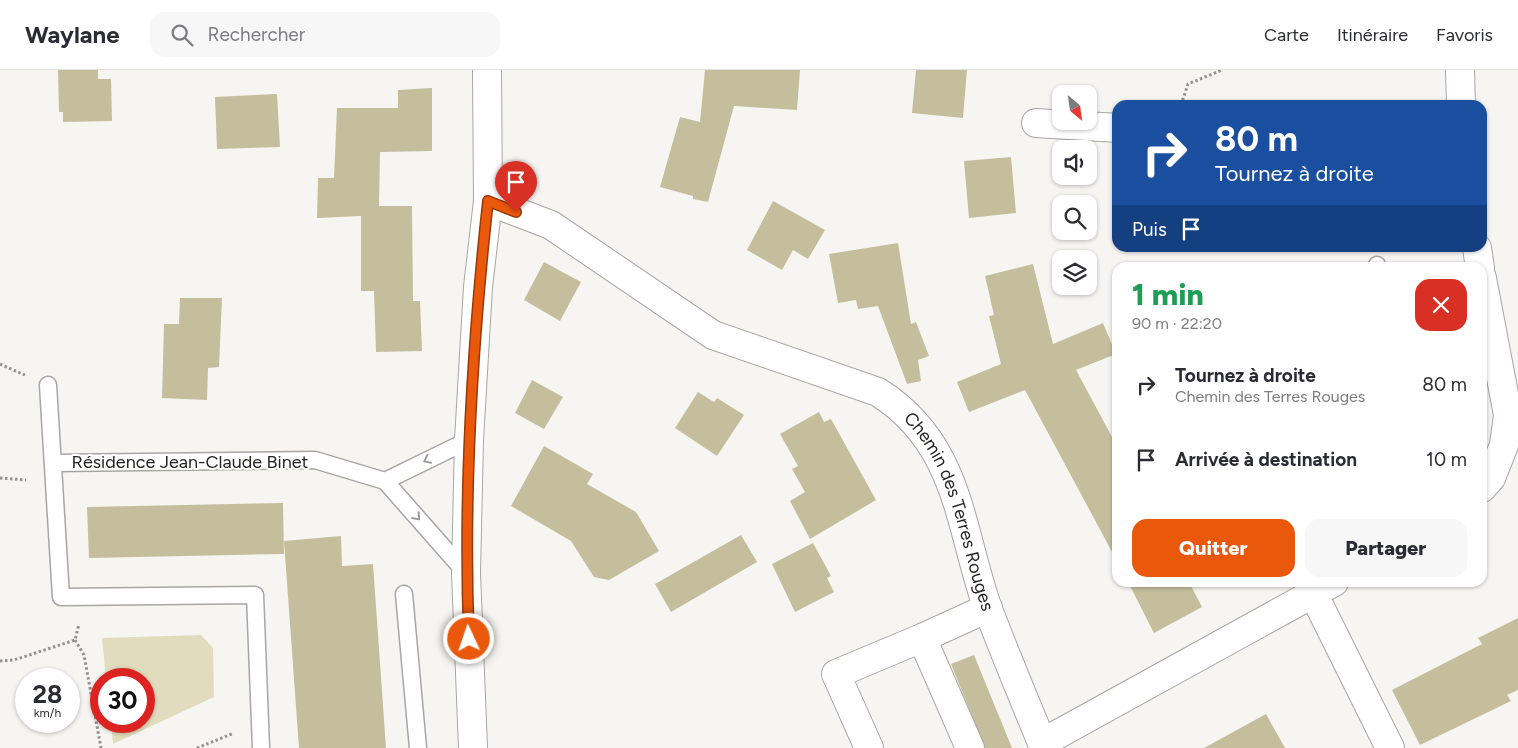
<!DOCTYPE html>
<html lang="fr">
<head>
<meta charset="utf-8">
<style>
	body { margin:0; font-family:Figtree,sans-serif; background:#f7f7f7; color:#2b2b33; height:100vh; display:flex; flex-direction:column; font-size:19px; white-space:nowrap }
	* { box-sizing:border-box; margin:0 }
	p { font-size:16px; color:#7c7c81 }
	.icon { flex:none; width:28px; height:28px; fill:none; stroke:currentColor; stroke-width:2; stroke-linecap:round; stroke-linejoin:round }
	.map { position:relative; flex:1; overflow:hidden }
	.side { position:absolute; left:1112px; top:192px; width:375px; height:325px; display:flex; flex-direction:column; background:#fff; border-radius:15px; box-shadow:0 1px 4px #0004 }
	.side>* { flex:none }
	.guide { position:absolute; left:1112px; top:30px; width:375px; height:152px; border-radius:15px; box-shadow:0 1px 4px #0004; background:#1a4fa0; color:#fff; overflow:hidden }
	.needle { width:32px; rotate:151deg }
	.controls { position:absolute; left:1052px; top:15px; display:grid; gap:10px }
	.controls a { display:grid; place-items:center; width:45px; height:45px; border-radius:10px; background:#fff; box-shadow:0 1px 4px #0004; font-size:25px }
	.speed { position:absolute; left:15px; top:598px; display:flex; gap:10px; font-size:25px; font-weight:700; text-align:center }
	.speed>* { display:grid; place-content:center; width:65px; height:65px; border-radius:50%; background:#fff; box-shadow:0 1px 4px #0004; line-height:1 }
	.speed small { font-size:12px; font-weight:400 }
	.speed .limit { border:8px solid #d22; background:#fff; color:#111 }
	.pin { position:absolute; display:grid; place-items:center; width:42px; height:42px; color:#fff; margin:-51px -21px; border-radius:50% 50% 50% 0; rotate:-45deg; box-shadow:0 0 5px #0007 }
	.pin .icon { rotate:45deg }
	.me { position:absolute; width:55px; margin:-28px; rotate:357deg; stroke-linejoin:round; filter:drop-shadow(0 0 4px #0008) }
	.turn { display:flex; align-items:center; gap:18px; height:105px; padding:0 20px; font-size:22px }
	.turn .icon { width:65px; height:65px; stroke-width:2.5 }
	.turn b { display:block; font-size:35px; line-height:42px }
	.then { display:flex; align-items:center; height:48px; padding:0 20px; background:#0003; gap:10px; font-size:19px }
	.round { display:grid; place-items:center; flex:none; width:52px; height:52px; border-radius:15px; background:#f7f7f7 }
	.head { display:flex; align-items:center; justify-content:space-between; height:85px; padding:0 20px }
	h1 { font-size:30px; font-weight:800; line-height:38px; color:#1e9e55 }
	.action { display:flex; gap:10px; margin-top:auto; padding:10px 20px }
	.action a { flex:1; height:58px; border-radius:15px; background:#ea580c; color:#fff; font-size:20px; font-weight:800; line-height:58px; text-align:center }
	.action a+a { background:#f7f7f7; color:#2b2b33 }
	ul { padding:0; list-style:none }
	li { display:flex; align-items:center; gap:15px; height:75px; padding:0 20px }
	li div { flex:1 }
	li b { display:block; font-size:19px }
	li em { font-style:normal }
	header { display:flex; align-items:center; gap:30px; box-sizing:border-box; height:70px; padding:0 25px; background:#fff; border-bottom:1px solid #e1e1e2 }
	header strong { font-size:24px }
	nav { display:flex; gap:28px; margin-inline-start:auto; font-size:18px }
	.search { width:350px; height:45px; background:#f7f7f7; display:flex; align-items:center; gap:12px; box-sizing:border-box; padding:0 18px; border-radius:15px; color:#7c7c81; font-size:19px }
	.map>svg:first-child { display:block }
	.green { fill:#e2dcbe }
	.building { fill:#c4be9c }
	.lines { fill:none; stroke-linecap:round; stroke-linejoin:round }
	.lane-casing { stroke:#a7a6a3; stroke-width:19 }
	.street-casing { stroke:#a7a6a3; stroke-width:30 }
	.path { stroke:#939391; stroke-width:3; stroke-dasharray:2.5 2.5; stroke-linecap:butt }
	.lane { stroke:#fff; stroke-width:16 }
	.street { stroke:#fff; stroke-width:28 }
	.oneway { stroke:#9c9c9c }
	.route-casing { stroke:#983908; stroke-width:12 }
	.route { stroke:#ea580c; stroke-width:9 }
	.labels { text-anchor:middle; stroke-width:4; stroke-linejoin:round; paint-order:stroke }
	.street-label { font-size:18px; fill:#242423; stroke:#fff }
</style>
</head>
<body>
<header>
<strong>Waylane</strong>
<div class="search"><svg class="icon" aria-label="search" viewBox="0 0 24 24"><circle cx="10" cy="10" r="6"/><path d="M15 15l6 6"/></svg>Rechercher</div>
<nav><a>Carte</a><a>Itinéraire</a><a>Favoris</a></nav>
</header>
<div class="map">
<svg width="1518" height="678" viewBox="0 0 1518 678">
	<rect width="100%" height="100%" fill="#f6f5f2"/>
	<path class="green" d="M201,565L213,578L214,627L113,674L111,651H144V609H106L102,568Z"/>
	<path class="building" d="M58,0H98V9H111L112,51L63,52V42H59Z
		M705,0H800L797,40L734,36L708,132L693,129V126L660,117L680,47L700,52Z
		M916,0H967L963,48L912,43Z
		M432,18V81L380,82L379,136H412L413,231H420L422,281L376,282L374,221H361V146L317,148L318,108H334L337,38H398V20Z
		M277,24L280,77L217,79L215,27Z
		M1011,87L1016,143L969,148L964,91Z
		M773,131L825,160L808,189L793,180L782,200L747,180Z
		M898,173L911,254L916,252L929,286L918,290L921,311L907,314L878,236L858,239L856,230L838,233L829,184Z
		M544,192L581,212L560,251L524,230Z
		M1033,194L1053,274L1103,253L1116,284L1076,300L1118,378V493L1025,320L969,342L957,312L1001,294L989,246L994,245L985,206Z
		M180,228H222L219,297L208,298L207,330L162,328L164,254H179Z
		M532,310L563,327L544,359L515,343Z
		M698,322L714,332L717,328L744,345L717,386L675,358Z
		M819,342L824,352L831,349L876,430L810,469L790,431L805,422L792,399L798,396L780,364Z
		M544,376L593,404L587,414L636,442L659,481L609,510L594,507L571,471L511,436Z
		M283,433L284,484L89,488L87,437Z
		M741,465L757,492L671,542L655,514Z
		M341,466L342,496L373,494L386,678H299L284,471Z
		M813,473L831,506L827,508L834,522L795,542L772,494Z
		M1128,512H1189L1202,537L1154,563Z
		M1518,548V620L1507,625L1511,631L1420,675L1392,620L1482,574L1478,568Z
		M974,585L1012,678H985L951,594Z
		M1266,644L1285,678H1204Z"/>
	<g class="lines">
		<g class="lane-casing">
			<path id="lane" d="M1377,195L1378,198
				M48,315L61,527L255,525L261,678
				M53,393L315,390L385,411L466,503
				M385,411L469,370
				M404,524L418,678"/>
		</g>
		<g class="street-casing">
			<g id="street">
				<path d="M1460,0L1461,35"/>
				<path d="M1036,53L1118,58"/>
				<path id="s1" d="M488,131L551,155L713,265L878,322C960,374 959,457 988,539C1005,584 1024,629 1042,673L1334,512"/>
				<path d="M1477,178L1480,198"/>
				<path d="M1482,208L1508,345L1504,375L1491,408L1482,418"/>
				<path d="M1313,523L1390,678"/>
				<path d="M922,568L988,538"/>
				<path d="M473,678L466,503L469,370L478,217L488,131L487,0"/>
				<path d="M869,678L836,604L922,568L970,678"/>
			</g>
		</g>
		<path class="path" d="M1181,35L1188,14L1222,0
			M0,294L25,305
			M0,408L26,410
			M75,570L84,585L101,678
			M0,591L14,590L75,570L79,554
			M197,678L234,663"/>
		<use href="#lane" class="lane"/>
		<use href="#street" class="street"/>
	</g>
	<defs><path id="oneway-chevron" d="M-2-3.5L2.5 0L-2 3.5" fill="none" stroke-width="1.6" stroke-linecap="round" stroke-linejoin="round" transform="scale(1.25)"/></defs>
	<g class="oneway">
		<use href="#oneway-chevron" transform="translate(427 390) rotate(154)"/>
		<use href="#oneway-chevron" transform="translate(417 447) rotate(49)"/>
	</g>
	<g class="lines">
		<g class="route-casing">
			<path id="route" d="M469,569C463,423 472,277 488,131L516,142"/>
		</g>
		<use href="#route" class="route"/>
	</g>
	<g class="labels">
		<g class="street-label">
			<text x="190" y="398">Résidence Jean-Claude Binet</text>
			<text dy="6" stroke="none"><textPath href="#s1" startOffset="582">Chemin des Terres Rouges</textPath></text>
		</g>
	</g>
</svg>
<div class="controls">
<a><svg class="needle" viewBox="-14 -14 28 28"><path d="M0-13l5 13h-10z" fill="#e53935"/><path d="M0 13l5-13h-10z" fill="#7c7c81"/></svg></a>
<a><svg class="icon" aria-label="sound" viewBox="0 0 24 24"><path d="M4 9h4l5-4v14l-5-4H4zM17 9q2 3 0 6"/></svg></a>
<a><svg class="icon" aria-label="search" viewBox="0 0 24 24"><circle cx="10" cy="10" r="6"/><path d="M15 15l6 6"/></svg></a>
<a><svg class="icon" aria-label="layers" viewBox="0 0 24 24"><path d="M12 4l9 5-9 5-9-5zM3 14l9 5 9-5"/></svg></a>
</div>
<div class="speed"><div>28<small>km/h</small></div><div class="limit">30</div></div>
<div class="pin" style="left:516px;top:142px;background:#d93025"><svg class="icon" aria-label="arrive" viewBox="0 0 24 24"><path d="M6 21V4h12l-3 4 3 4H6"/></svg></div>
<svg class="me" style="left:469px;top:569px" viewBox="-20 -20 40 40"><circle r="17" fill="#ea580c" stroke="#fff" stroke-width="3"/><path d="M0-11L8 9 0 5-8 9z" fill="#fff"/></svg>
<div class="guide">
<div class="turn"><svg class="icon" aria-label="right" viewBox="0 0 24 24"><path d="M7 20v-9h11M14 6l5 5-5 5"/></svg><div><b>80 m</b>Tournez à droite</div></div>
<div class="then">Puis<svg class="icon" aria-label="arrive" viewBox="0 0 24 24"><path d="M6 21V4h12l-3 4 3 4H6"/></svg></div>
</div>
<section class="side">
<div class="head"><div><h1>1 min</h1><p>90 m · 22:20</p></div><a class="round" style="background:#d93025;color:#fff"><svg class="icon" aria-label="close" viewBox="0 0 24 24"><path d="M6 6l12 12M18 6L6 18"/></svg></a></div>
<ul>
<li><svg class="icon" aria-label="right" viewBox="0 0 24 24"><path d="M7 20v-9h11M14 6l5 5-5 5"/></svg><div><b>Tournez à droite</b><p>Chemin des Terres Rouges</p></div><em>80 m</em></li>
<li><svg class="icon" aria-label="arrive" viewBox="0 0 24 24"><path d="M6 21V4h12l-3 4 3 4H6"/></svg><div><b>Arrivée à destination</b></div><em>10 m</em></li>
</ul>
<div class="action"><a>Quitter</a><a>Partager</a></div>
</section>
</div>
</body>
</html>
